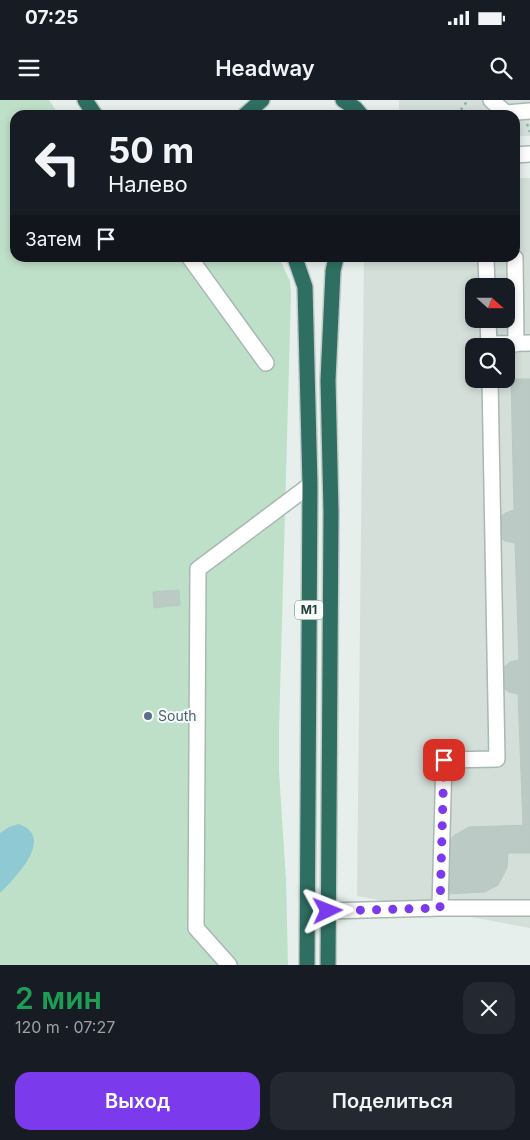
<!DOCTYPE html>
<html lang="ru">
<head>
<meta charset="utf-8">
<style>
	body { margin:0; font-family:Inter,sans-serif; background:#242831; color:#f1f3f6; height:100vh; display:flex; flex-direction:column; font-size:19px; white-space:nowrap }
	* { box-sizing:border-box; margin:0 }
	p { font-size:16px; color:#9ea1a6 }
	.icon { flex:none; width:28px; height:28px; fill:none; stroke:currentColor; stroke-width:2; stroke-linecap:round; stroke-linejoin:round }
	.map { position:relative; height:865px; overflow:hidden }
	.panel { display:flex; flex-direction:column; background:#171b24; flex:1 }
	.panel>* { flex:none }
	.banner { position:absolute; left:10px; top:10px; width:510px; height:152px; border-radius:15px; box-shadow:0 2px 8px #0003; background:#171b24; color:#f1f3f6; overflow:hidden }
	.needle { width:32px; rotate:111deg }
	.buttons { position:absolute; left:465px; top:178px; display:grid; gap:10px }
	.buttons a { display:grid; place-items:center; width:50px; height:50px; border-radius:10px; background:#171b24; box-shadow:0 2px 8px #0003; font-size:25px }
	.pin { position:absolute; display:grid; place-items:center; width:42px; height:42px; color:#fff; margin:-21px; border-radius:10px; box-shadow:0 2px 8px #0006 }
	.me { position:absolute; width:55px; margin:-28px; rotate:88deg; stroke-linejoin:round; filter:drop-shadow(0 0 4px #0008) }
	.turn { display:flex; align-items:center; gap:18px; height:105px; padding:0 15px; font-size:22px }
	.turn .icon { width:65px; height:65px; stroke-width:2.5 }
	.turn b { display:block; font-size:35px; line-height:42px }
	.then { display:flex; align-items:center; height:48px; padding:0 15px; background:#0003; gap:10px; font-size:19px }
	.round { display:grid; place-items:center; flex:none; width:52px; height:52px; border-radius:15px; background:#242831 }
	.headline { display:flex; align-items:center; justify-content:space-between; height:85px; padding:0 15px }
	h1 { font-size:30px; font-weight:600; line-height:38px; color:#1e9e55 }
	.action { display:flex; gap:10px; margin-top:auto; padding:10px 15px }
	.action a { flex:1; height:58px; border-radius:15px; background:#7c3aed; color:#fff; font-size:20px; font-weight:600; line-height:58px; text-align:center }
	.action a+a { background:#242831; color:#f1f3f6 }
	.status { display:flex; justify-content:space-between; align-items:center; height:35px; padding:0 25px; background:#171b24; direction:ltr }
	.status svg { height:14px; fill:currentColor }
	header { display:flex; justify-content:space-between; align-items:center; height:65px; padding:0 15px; background:#171b24; font-size:22px; font-weight:600 }
	.map>svg:first-child { display:block }
	.built { fill:#d4dfda; fill-rule:evenodd }
	.green { fill:#bfe0c8 }
	.water { fill:#8ec9d4 }
	.building { fill:#bbcac4; stroke:#b8c9c2 }
	.lines { fill:none; stroke-linecap:round; stroke-linejoin:round }
	.minor-casing { stroke:#a8b8b2; stroke-width:18 }
	.highway-casing { stroke:#c2cac8; stroke-width:18 }
	.path { stroke:#86b3a5; stroke-width:2.5; stroke-dasharray:2.5 4; stroke-linecap:butt }
	.minor { stroke:#fff; stroke-width:15 }
	.highway { stroke:#2f6f62; stroke-width:15 }
	.route { stroke:#7c3aed; stroke-width:9; stroke-dasharray:0 16.2 }
	.service-dot { fill:#5c6f8a; stroke:#f7fbf9; stroke-width:2 }
	.labels { text-anchor:middle; stroke-width:4; stroke-linejoin:round; paint-order:stroke }
	.shield { fill:#f7fbf9; stroke:#637a73; stroke-width:1 }
	.shield-label { font-size:12px; font-weight:bold; fill:#24423a }
	.service-label { font-size:14px; fill:#4e5e75; stroke:#f7fbf9; text-anchor:start }
</style>
</head>
<body>
<div class="status"><b>07:25</b><svg viewBox="0 0 49 12"><path d="M0 12V9h3v3zM5 12V6h3v6zM10 12V3h3v9zM15 12V0h3v12zM26 1h20v11H26zM47 4h2v5h-2z"/></svg></div>
<header><svg class="icon" aria-label="menu" viewBox="0 0 24 24"><path d="M4 6h16M4 12h16M4 18h16"/></svg>Headway<svg class="icon" aria-label="search" viewBox="0 0 24 24"><circle cx="10" cy="10" r="6"/><path d="M15 15l6 6"/></svg></header>
<div class="map">
<svg width="530" height="865" viewBox="0 0 530 865">
	<rect width="100%" height="100%" fill="#e6efeb"/>
	<path class="built" d="M399,0H530V36H515V15H399Z
		M515,78H530V828L357,796L364,158H515ZM474,186H506V219H474ZM474,246H506V279H474Z"/>
	<path class="green" d="M0,0H49L59,15H15V158H152L155,162L163,158H279L290,181L291,193L279,630V671L286,781L288,865H0Z"/>
	<path class="water" d="M19,724C56,738 14,779 0,793V733L9,727Z"/>
	<path class="building" d="M511,279H530V725H523L518,594L509,592L501,586L503,568L510,562L519,560L515,443L505,441L499,437L498,419L505,413L514,410Z
		M179,490L180,505L154,508L153,492Z
		M530,725V753H508L507,768L498,785L485,792L446,794L443,755L453,736L469,727Z"/>
	<g class="lines">
		<g class="minor-casing">
			<path id="minor" d="M491,0L506,13V15
				M506,13L530,11
				M515,55L530,54
				M190,158L266,263
				M486,158L487,186
				M515,158L516,244
				M488,219L489,246
				M489,244L530,243
				M440,808H530
				M328,811L440,808L444,660L497,659L490,279
				M229,865L196,828L198,469L310,385"/>
		</g>
		<g class="highway-casing">
			<path id="highway" d="M85,0L95,15
				M343,0L355,8L361,15
				M245,15L262,0
				M295,158L305,187L310,385L307,865
				M328,865L331,412L328,280L333,171L336,158"/>
		</g>
		<path class="path" d="M457,15L468,0
			M527,24L530,32"/>
		<use href="#minor" class="minor"/>
		<use href="#highway" class="highway"/>
	</g>
	<g class="lines">
		<path class="route" d="M328,811L440,808L444,660"/>
	</g>
	<circle class="service-dot" cx="148" cy="616" r="5"/>
	<g class="labels">
		<rect class="shield" x="295" y="500.5" width="28" height="19" rx="4"/>
		<g class="shield-label">
			<text x="309" y="514">М1</text>
		</g>
		<g class="service-label">
			<text x="158" y="621">South</text>
		</g>
	</g>
</svg>
<div class="buttons">
<a><svg class="needle" viewBox="-14 -14 28 28"><path d="M0-13l5 13h-10z" fill="#e53935"/><path d="M0 13l5-13h-10z" fill="#9ea1a6"/></svg></a>
<a><svg class="icon" aria-label="search" viewBox="0 0 24 24"><circle cx="10" cy="10" r="6"/><path d="M15 15l6 6"/></svg></a>
</div>
<div class="pin" style="left:444px;top:660px;background:#d93025"><svg class="icon" aria-label="arrive" viewBox="0 0 24 24"><path d="M6 21V4h12l-3 4 3 4H6"/></svg></div>
<svg class="me" style="left:328px;top:811px" viewBox="-20 -20 40 40"><path d="M0-17L14 15 0 8-14 15z" fill="#7c3aed" stroke="#fff" stroke-width="4"/></svg>
<div class="banner">
<div class="turn"><svg class="icon" aria-label="left" viewBox="0 0 24 24"><path d="M17 20v-9H6M10 6l-5 5 5 5"/></svg><div><b>50 m</b>Налево</div></div>
<div class="then">Затем<svg class="icon" aria-label="arrive" viewBox="0 0 24 24"><path d="M6 21V4h12l-3 4 3 4H6"/></svg></div>
</div>
</div>
<section class="panel">
<div class="headline"><div><h1>2 мин</h1><p>120 m · 07:27</p></div><a class="round"><svg class="icon" aria-label="close" viewBox="0 0 24 24"><path d="M6 6l12 12M18 6L6 18"/></svg></a></div>
<div class="action"><a>Выход</a><a>Поделиться</a></div>
</section>
</body>
</html>
